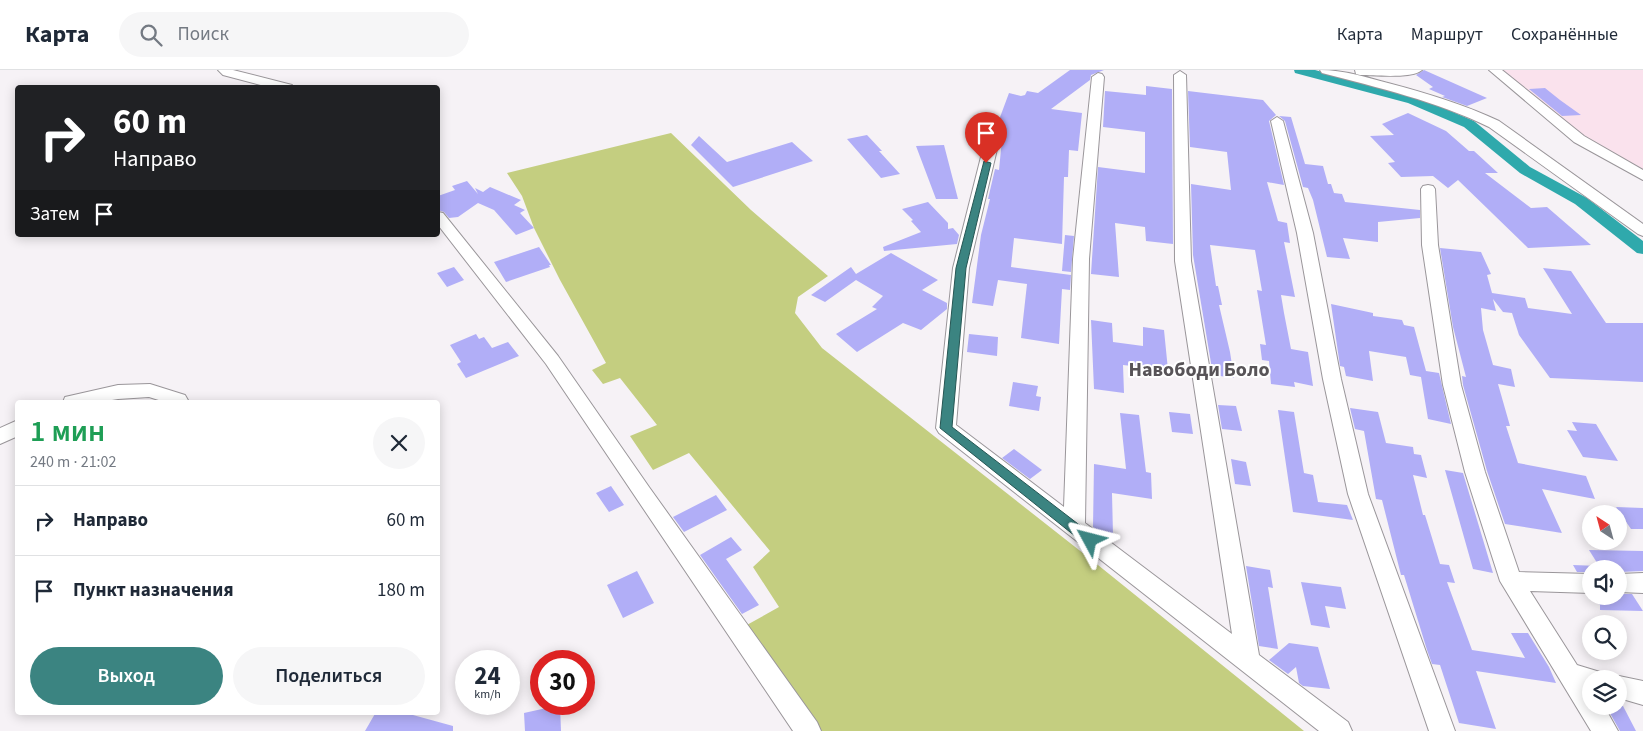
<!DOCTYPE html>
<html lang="ru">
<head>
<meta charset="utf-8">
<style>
	body { margin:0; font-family:"Source Sans 3",sans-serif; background:#f6f6f7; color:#1f2937; height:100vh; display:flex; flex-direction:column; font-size:19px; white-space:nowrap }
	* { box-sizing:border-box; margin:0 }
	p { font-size:16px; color:#747a83 }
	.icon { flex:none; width:28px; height:28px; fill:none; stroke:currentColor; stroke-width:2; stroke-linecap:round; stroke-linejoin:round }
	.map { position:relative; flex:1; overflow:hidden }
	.side { position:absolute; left:15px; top:330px; width:425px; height:315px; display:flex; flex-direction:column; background:#fff; border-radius:5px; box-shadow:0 2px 12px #0003 }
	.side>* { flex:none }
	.guide { position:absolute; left:15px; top:15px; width:425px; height:152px; border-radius:5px; box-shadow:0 2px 12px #0003; background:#202124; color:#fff; overflow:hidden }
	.needle { width:32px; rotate:324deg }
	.tools { position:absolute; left:1582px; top:435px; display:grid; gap:10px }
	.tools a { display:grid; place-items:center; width:45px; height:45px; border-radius:50%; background:#fff; box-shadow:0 2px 12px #0003; font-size:25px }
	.speed { position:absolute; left:455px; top:580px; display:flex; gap:10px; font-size:25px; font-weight:700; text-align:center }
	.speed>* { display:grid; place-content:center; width:65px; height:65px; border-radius:50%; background:#fff; box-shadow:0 2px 12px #0003; line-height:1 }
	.speed small { font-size:12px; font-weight:400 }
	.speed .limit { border:8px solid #d22; background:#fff; color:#111 }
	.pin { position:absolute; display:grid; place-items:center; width:42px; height:42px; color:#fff; margin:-51px -21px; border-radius:50% 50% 50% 0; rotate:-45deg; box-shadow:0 0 5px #0007 }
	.pin .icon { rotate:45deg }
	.me { position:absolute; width:55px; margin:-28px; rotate:308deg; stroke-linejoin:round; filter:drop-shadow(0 0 4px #0008) }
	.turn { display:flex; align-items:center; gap:18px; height:105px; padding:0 15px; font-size:22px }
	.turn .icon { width:65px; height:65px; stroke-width:2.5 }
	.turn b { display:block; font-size:35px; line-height:42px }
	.then { display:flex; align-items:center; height:48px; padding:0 15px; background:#0003; gap:10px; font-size:19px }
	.round { display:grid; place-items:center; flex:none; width:52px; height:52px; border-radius:26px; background:#f6f6f7 }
	.summary { display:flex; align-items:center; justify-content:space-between; height:85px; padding:0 15px }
	h1 { font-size:30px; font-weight:600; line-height:38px; color:#1e9e55 }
	.primary-button { display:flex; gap:10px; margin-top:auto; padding:10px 15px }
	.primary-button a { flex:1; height:58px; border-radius:30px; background:#3b8481; color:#fff; font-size:20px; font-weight:600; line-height:58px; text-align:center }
	.primary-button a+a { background:#f6f6f7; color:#1f2937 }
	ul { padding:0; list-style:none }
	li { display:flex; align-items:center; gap:15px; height:70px; padding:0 15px; border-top:1px solid #e0e1e3 }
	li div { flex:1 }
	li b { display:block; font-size:19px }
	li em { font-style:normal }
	header { display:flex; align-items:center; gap:30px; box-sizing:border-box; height:70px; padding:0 25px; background:#fff; border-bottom:1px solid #e0e1e3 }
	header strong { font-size:24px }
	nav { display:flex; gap:28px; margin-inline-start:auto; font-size:18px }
	.search { width:350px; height:45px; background:#f6f6f7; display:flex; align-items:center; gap:12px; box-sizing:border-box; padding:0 18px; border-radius:28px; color:#747a83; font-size:19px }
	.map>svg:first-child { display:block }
	.industrial { fill:#fae2ed }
	.green { fill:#c4ce80 }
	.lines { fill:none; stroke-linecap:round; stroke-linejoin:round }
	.canal { fill:#2fa9ac; fill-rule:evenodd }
	.building { fill:#b1aef7 }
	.street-casing { stroke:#9a969a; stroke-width:2 }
	.street { fill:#fff; fill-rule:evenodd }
	.route { fill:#3b8481; stroke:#265654 }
	.labels { text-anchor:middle; stroke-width:4; stroke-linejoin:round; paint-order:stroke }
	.district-label { font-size:20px; font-weight:bold; fill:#585458; stroke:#fff }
</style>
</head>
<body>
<header>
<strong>Карта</strong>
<div class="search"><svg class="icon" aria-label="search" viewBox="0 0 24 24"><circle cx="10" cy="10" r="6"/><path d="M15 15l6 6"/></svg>Поиск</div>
<nav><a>Карта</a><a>Маршрут</a><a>Сохранённые</a></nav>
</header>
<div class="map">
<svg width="1643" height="661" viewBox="0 0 1643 661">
	<rect width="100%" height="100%" fill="#f6f2f6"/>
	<path class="industrial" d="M1502,0H1643V103L1573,61Z"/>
	<path class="green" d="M671,63L751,140L828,206L798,227L795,243L822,278L1093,491L1304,661H817L745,556L779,537L753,497L770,481L689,383L653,400L630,366L657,355L620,308L603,314L592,300L606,293L560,210L534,158L522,126L507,103Z"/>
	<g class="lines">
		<path class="canal" d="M1294,0H1315L1418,27L1474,51L1530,97L1587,128L1643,171V184L1637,183L1575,134L1520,103L1464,57L1408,33L1295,3Z"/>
	</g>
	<path class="building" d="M1070,0H1104L1091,5L1090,10L1051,39L1082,43L1078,81L1069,80L1068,107H1064L1062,174L1014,168L1011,197L1071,205L1070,220L1062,219L1059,274L1021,268L1027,214L998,210L993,236L972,233L981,165L990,129H988L995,99L999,100L1003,59L996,58L1009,23L1021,26L1025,25L1027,21L1038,23Z
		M1424,0L1487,28L1467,36L1442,27L1445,26L1429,19L1433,17L1416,5Z
		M1146,16L1172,19L1173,174L1146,171L1145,157L1115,153L1119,207L1091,204L1098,97L1145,103V62L1103,57L1105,21L1146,25Z
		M1545,18L1560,30L1581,45L1562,46L1529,19Z
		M1188,21L1263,30L1276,45L1269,51L1284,115L1267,112L1278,151L1287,153L1290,173L1284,172L1295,227L1281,225L1284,243L1291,279L1308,282L1313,316L1294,312L1295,317L1271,314L1269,291L1262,290L1260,274L1266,275L1257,220L1262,221L1255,180L1210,175L1216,216H1218L1222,235H1219L1230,282L1234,308L1213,305L1193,185L1191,114L1231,120L1227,82L1190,77Z
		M1408,43L1446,61L1469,81H1474L1498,103H1485L1531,138L1547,137L1591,175L1528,178L1458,110L1448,118L1433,106L1401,107L1388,93L1395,92L1370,66L1394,65L1382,54Z
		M1279,46L1291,47L1305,94L1323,96L1328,114H1331L1334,123L1342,124L1345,132L1420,140V148L1378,152V172L1343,168L1350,189L1327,187L1313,130L1308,118L1303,117L1285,51Z
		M867,65L882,81H879L900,104L881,108L847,69Z
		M699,66L727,92L792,72L813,91L733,117L691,75Z
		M944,75L958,129H936L916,76Z
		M467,111L478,124L475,118L483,122L490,117L521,130L514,135L525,140L520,143L534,158L516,165L494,140L478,133L458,147L449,148L444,142L438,140V126L455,120L452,116Z
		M928,132L948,153V159L953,158L959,165L957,174L884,181L883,177L921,162L911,151L913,150L902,139Z
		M1065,165L1074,166L1071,202L1062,201Z
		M539,177L551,195H549L550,197L506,212L494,192Z
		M1440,178L1481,182L1491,204L1487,205L1492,223L1525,228L1528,238L1572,244L1543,198L1571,201L1606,253H1643V312L1550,308L1519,265L1512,243L1503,242L1493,229L1496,241L1481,238L1483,260L1493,295L1511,299L1515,317L1498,314L1510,356H1506L1518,393L1586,406L1595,429L1542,419L1562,463L1505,454L1487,401L1463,315L1462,306L1466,307L1453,257Z
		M891,183L938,210L922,220L947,233V239L921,260L903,253L857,282L836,264L877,239L872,237L883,226L856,210L825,232L811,225L851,197L856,204Z
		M454,197L464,210L447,217L437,203Z
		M1331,234L1373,243V246L1402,250L1404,255L1414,257L1426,301L1439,303L1451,354L1428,349L1421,307L1410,305L1406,287L1369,281L1373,311L1346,306L1344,297L1340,296Z
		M1091,250L1112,253L1113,272L1143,276V257L1164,260L1168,300L1123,295L1124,323L1094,319Z
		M476,264L479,269L484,267L492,278L508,272L519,286L466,308L457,294L461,292L450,275Z
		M969,264L998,267L997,286L967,282Z
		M1013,312L1038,316L1036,326L1041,327L1039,341L1009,336Z
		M1218,335L1236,336L1242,361L1222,359Z
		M1350,338L1378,342L1386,373L1413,377L1414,384L1421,385L1427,408L1413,405L1423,445H1425L1440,494L1449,495L1455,513L1447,512L1472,580L1525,588L1511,563H1528L1549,597L1556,613L1476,601L1496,659L1459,653L1440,595L1432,594L1427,580L1404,505H1401L1382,430L1376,429L1364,361L1355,359Z
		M1278,340L1294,342L1304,403L1313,405L1318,432L1347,435L1353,450L1293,442Z
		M1169,342L1190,344L1193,364L1172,362Z
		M1120,343L1139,345L1146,402L1151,403L1152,429L1112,423L1113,465L1101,463L1093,457L1094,394L1126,399Z
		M1572,352L1596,354L1618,391L1583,387L1567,360L1577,361Z
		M1014,379L1042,400L1030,409L1002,388Z
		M1231,389L1246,392L1251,416L1235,414Z
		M1445,400L1463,403L1493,503L1473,499Z
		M611,416L624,435L609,442L596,423Z
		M716,425L727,440L684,462L673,447Z
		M1616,437L1643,438V459H1631Z
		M731,467L742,480L726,489L759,535L742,544L700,485Z
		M1589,480L1643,481V501L1619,502V499H1591V502H1577L1573,495L1599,496Z
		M1246,496L1270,500L1273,518L1268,517L1278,579L1259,576Z
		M637,501L654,533L623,548L607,515Z
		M1301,512L1341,517L1346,539L1325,536L1330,558L1311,555Z
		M1619,524H1632L1643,541L1600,540V535L1594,526H1619Z
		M1289,573L1318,577L1330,619L1303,616L1299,613L1296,597L1288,604L1269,590Z
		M560,635L561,661H525L524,643Z
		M1606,636H1623L1636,661H1620Z
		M376,642H402L453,656V661H365Z"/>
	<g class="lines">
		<g class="street-casing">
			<path id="street" d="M218,0H233L292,15L294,18H272L223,5Z
				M1320,0C1344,0 1365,7 1388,13C1426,23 1463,34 1499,51L1643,154V166L1638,164L1489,57C1436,31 1379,18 1322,3Z
				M1355,0H1422C1413,9 1373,5 1360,5L1356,4Z
				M1489,0H1502L1584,66L1643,100V110L1574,72Z
				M1180,1L1186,5L1191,191L1259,585L1348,652L1352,661H1319L939,363L936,358L953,198L984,75L991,71L998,75L969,198L956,355L1064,437L1073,189L1092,7L1098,3L1102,4L1104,7L1089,189L1085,453L1232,564L1175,191L1174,5Z
				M1277,47L1283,51L1313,163L1341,309L1368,424L1455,661H1429L1348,424L1323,309L1297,163L1271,51Z
				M1428,115L1433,116L1435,119L1438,175L1461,315L1485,402L1519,502L1591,504V523L1530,521L1577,595L1600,602L1603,609H1591V636H1604L1618,661H1591L1500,511L1465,402L1443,315L1422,175L1421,119L1423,116Z
				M438,142L443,143L558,286L649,417L817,652L821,661H793L546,294L438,155Z
				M150,314L185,325L189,332H165L149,327L118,329L100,332H63L65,327L118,315Z
				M18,350V366L0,374V358Z
				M1643,503V523L1619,522V504Z
				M1619,606L1643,611V635L1619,628V609H1611Z"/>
		</g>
		<use href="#street" class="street"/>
	</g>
	<path class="route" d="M984,91L991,93L966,198L952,357L1095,467L1097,470L1095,474L1090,476L1085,474L940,358L956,198Z"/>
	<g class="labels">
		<g class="district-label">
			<text x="1199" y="306">Навободи Боло</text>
		</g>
	</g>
</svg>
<div class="tools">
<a><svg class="needle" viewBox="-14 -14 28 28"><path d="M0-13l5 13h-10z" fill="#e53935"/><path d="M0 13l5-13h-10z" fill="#747a83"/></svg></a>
<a><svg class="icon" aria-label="sound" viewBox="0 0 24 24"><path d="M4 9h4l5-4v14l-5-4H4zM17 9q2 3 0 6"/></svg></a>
<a><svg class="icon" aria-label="search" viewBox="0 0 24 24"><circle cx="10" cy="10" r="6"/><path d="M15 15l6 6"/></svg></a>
<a><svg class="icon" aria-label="layers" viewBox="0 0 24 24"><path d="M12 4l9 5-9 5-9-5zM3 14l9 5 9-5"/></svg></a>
</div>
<div class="speed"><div>24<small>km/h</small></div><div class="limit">30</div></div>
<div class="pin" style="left:986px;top:93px;background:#d93025"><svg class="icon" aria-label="arrive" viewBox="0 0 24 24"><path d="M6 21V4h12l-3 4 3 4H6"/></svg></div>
<svg class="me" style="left:1090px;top:470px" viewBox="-20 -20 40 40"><path d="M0-17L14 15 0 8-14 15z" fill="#3b8481" stroke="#fff" stroke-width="4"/></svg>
<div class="guide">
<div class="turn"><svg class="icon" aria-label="right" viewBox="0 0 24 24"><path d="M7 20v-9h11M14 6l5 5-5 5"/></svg><div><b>60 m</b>Направо</div></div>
<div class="then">Затем<svg class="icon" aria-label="arrive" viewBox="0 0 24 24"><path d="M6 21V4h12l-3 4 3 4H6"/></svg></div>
</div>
<section class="side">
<div class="summary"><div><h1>1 мин</h1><p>240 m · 21:02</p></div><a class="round"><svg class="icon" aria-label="close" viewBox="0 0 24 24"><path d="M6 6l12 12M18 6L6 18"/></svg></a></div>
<ul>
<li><svg class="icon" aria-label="right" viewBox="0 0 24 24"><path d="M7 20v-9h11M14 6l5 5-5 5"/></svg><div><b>Направо</b></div><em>60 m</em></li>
<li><svg class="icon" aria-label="arrive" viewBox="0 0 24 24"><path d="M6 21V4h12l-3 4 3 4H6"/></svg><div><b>Пункт назначения</b></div><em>180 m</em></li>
</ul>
<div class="primary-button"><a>Выход</a><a>Поделиться</a></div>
</section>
</div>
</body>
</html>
